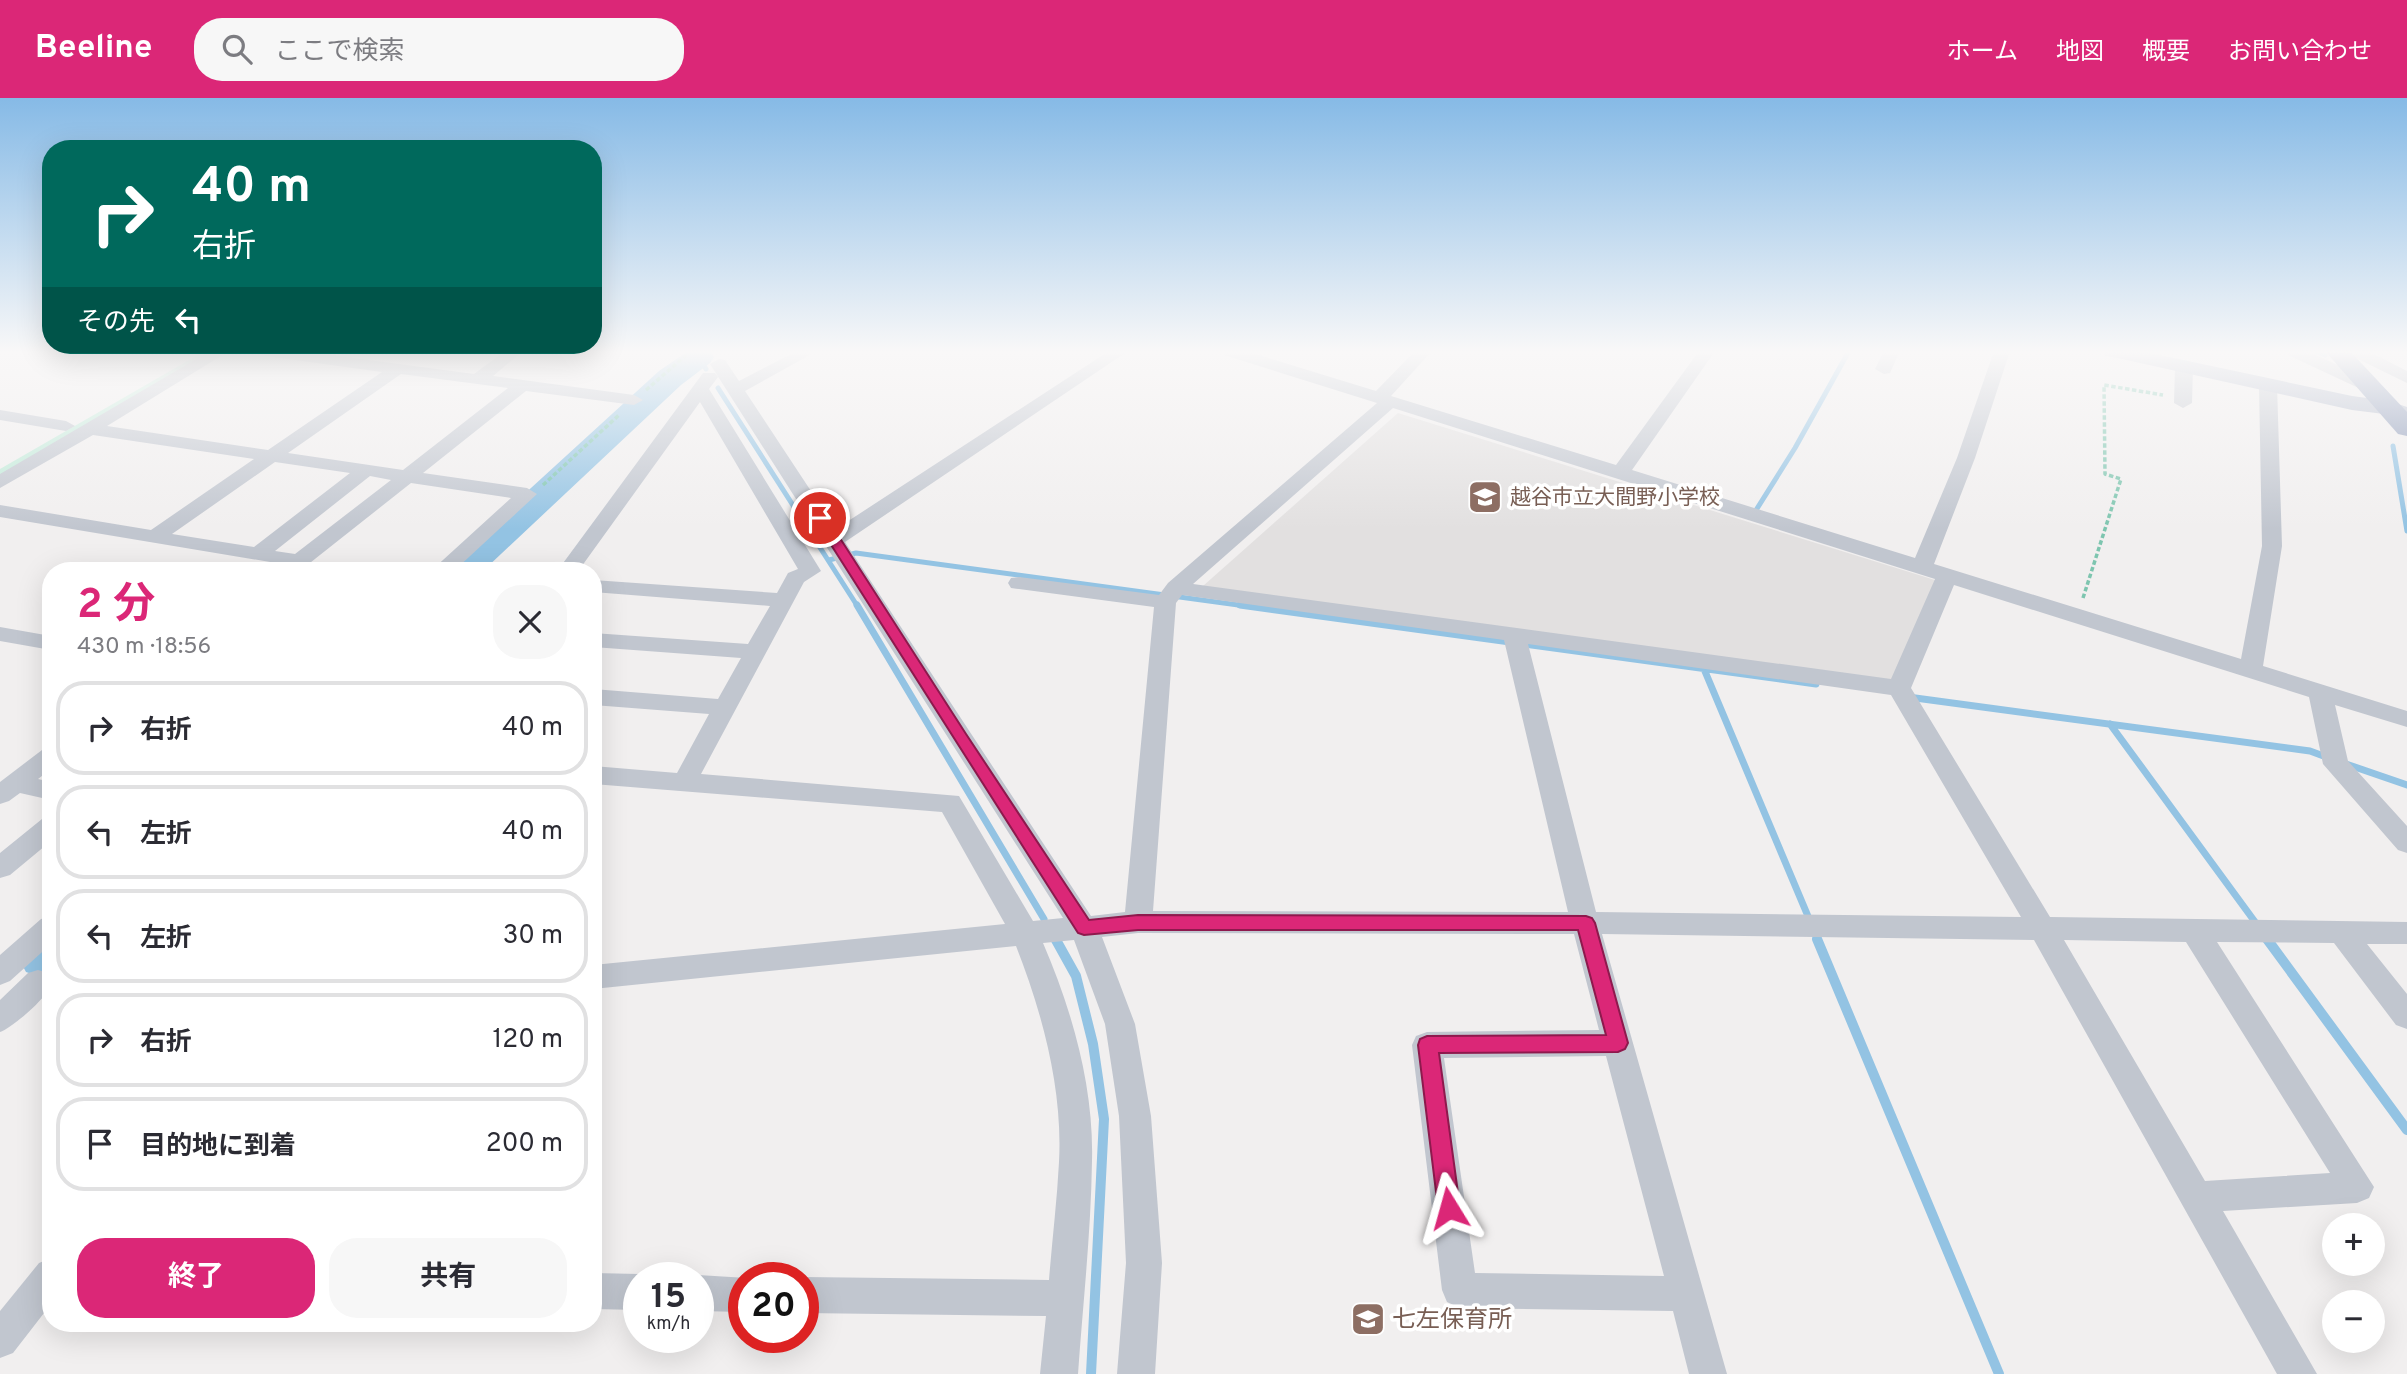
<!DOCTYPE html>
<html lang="ja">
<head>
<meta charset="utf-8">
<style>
	body { margin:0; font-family:Overpass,"Noto Sans JP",sans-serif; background:#f7f7f7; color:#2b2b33; height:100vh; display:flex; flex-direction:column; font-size:26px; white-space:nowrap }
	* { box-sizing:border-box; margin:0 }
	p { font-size:23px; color:#7c7c81 }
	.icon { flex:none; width:38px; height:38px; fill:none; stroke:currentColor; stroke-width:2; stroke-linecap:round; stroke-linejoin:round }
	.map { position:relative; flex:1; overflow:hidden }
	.drawer { position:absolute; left:42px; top:464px; width:560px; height:770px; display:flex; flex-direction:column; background:#fff; border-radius:28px; box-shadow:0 7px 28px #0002 }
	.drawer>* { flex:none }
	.banner { position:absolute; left:42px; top:42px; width:560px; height:214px; border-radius:28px; box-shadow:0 7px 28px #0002; background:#00695c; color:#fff; overflow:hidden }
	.controls { position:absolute; left:2322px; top:1115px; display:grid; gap:14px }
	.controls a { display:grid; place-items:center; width:63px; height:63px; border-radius:50%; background:#fff; box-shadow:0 7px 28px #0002; font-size:35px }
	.speed { position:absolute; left:623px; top:1164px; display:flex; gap:14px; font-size:35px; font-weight:700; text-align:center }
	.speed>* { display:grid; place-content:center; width:91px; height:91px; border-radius:50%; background:#fff; box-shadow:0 7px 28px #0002; line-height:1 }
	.speed small { font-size:18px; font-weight:400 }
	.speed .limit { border:10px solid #d22; background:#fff; color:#111 }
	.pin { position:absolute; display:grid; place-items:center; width:60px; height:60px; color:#fff; margin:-30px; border:4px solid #fff; border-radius:50%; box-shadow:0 2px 7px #0007 }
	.me { position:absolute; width:77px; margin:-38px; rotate:352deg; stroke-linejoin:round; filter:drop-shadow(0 0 5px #0008) }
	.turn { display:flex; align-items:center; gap:24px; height:147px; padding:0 35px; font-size:32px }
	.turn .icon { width:91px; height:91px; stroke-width:2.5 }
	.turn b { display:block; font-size:49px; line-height:60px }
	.then { display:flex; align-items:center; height:66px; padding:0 35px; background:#0003; gap:14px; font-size:26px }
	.round { display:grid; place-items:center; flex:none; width:74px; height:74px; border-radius:28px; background:#f7f7f7 }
	.summary { display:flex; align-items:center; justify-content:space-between; height:119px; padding:0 35px }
	h1 { font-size:42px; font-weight:700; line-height:52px; color:#db2777 }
	.action { display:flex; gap:14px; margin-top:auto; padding:14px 35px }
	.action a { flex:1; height:80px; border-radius:28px; background:#db2777; color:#fff; font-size:28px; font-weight:700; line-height:80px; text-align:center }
	.action a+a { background:#f7f7f7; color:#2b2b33 }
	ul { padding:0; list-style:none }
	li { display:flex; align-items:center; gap:21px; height:94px; margin:0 14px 10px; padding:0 21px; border:4px solid #e1e1e2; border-radius:28px }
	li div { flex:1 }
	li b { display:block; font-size:26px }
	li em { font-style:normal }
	header { display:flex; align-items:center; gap:42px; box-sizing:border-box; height:98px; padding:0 35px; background:#db2777; color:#fff }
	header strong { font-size:33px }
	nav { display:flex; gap:38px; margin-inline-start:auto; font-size:24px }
	.search { width:490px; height:63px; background:#f7f7f7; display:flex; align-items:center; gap:18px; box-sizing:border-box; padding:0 24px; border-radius:28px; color:#7c7c81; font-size:26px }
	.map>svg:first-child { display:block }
	.education { fill:#e2e0e0 }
	.green { fill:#c1ead9 }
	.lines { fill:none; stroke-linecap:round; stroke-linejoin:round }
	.stream-far2 { stroke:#93c3e3; stroke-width:5 }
	.stream-far1 { stroke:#93c3e3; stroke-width:7 }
	.stream { stroke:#93c3e3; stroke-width:10 }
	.river { fill:#93c3e3; fill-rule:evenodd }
	.path { stroke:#7dc5af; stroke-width:3.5; stroke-dasharray:4.5 2.5; stroke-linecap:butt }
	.minor { fill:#c1c6cf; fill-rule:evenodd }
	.major { fill:#b1b9cb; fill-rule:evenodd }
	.highway { fill:#8b99b8; fill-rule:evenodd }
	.route { fill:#db2777; stroke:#8e194d; stroke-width:2 }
	.labels { text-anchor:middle; stroke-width:7; stroke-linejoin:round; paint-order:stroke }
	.education-label { font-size:21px; fill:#785e54; stroke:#fff; text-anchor:start }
	.near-education-label { font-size:24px; fill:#785e54; stroke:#fff; text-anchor:start }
</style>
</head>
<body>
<header>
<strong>Beeline</strong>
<div class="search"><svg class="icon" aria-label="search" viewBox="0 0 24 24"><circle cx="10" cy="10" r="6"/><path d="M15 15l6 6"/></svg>ここで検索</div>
<nav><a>ホーム</a><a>地図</a><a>概要</a><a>お問い合わせ</a></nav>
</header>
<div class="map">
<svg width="2407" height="1276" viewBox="0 0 2407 1276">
	<rect width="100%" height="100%" fill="#f1efef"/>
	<path class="education" d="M1398,315L1935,482L1893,586L1203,488Z"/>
	<path class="green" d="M203,254L210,255L0,379V371Z"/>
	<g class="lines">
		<path class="stream-far2" d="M2315,253L2325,257
			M699,259L706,271
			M718,290L858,509
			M2393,348L2407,433
			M1753,417L1795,350L1849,253
			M829,462L856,455L1253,509"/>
		<path class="stream-far1" d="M857,507L1044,821
			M1240,507L1816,586
			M1704,571L1818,842
			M1908,599L2310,653L2329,660
			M2110,626L2258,828
			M2346,666L2407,687
			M2265,838L2268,842"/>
		<path class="stream" d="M1817,841L1999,1276
			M2267,841L2407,1032
			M1056,842L1076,878L1093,946L1104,1021L1091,1276"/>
		<path class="river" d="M688,253H710L714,259L710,265L681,287L484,472H444L450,464L659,273Z
			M51,832V878L44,880L26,874L18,859C27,842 33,838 51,832Z"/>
		<path class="path" d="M646,292L691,253
			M543,387L619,317
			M2083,500L2121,381L2105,376L2104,287L2163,297"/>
		<path class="minor" d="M210,253H229L107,328L268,352L382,274L266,258L258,253H301L474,276L505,253H523L493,278L634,297L643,302L634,307L526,293L423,375L527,390L537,396L455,472H432L511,400L411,385L301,472H278L282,466L0,419V407L151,432L254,361L93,337L0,390V376ZM401,276L508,290L403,372L288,355ZM275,364L350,375L254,449L172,436ZM370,378L391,382L295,456L275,453Z
			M797,253H817L745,293L836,431L1109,253H1128L845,444L1091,818L1125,814L1154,509L1019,491L1011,490L1008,485L1011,480L1019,479L1159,497L1168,485L1377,305L1224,257L1222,253H1246L1376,293L1415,253H1432L1391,298L1616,367L1699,253H1715L1632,372L1915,460L1957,360L1994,253H2010L1975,360L1934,466L2241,561L2262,448L2259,287L2268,282L2274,283L2277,287L2282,448L2263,568L2407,613V629L2335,607L2348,663L2407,728V755L2398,752L2323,666L2309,599L1954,487L1911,590L2050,819L2407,824V846H2367L2407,896V931L2396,927L2334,845L2217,844L2374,1089L2369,1100L2357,1105L2223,1113L2317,1276H2277L2034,842L1602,836L1727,1276H1689L1673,1213L1460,1210L1447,1204L1442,1192L1412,947L1416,938L1427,934L1599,932L1574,836L1138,835L1102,839L1135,926L1151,1018L1162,1165L1155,1276H1117L1126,1165L1119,1018L1105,926L1074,842L1043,845C1072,912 1094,989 1092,1063C1091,1134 1083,1205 1078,1276H1040L1046,1218L803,1215V1179L1049,1182C1052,1143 1057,1103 1059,1064C1063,991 1042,914 1016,848L593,891V867L1005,826L942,714L593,686V668L677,675L709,616L593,607V591L718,601L741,560L593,549V535L748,546L770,508L593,494V482L777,495L788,475L798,471L700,304L579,472H558L703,275H715L718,279L709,291L821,473L804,484L701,676L959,698L1033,823L1063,820L710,266L719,261L725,262L739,283ZM1393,310L1935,481L1891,581L1193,486ZM1182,497L1504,542L1568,814L1153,813L1176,505ZM1528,546L1891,597L2021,819L1596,814ZM2064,842L2186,844L2330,1075L2205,1083ZM1606,958L1664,1178L1475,1175L1444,960Z
			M1884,253H1900L1890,275L1884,276L1875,271Z
			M2286,253H2307L2377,285L2380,289L2371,294L2365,293L2288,257Z
			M2353,253H2368L2407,273V285L2354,259Z
			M2184,264L2193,269L2192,305L2183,310L2174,305L2175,269Z
			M0,312L66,323L75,328L66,333L0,322Z
			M0,529L51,538V552L0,543Z
			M51,649V671L38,681L51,684V702L20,695L9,703L0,706V684L42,652Z
			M51,718V743L10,777L0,780V755L42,721Z
			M51,818V846L10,883L0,887V857L41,821Z
			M38,872L48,875C50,880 52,881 51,887C48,899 12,930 0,934V902L28,875Z
			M51,1160V1206L13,1255L0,1260V1213L39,1165Z
			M593,1175L639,1176L647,1180H639V1212L593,1211Z
			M698,1177L747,1180H744V1214L698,1213V1180H693Z"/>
		<path class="major" d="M2102,253H2141L2352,298L2389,303L2407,309V325L2384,316L2352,312L2113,259L2105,258Z"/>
		<path class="highway" d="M2325,253H2350L2407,314V338L2398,336Z"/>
	</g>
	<linearGradient id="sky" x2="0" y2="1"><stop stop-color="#86bae6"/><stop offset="0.59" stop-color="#f9f8f8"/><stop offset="1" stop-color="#f9f8f8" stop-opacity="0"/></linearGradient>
	<rect width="2407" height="431" fill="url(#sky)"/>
	<path class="route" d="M820,416L827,420L966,636L1089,822L1138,817L1586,818L1592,820L1595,825L1628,945L1625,951L1618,954L1439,955L1460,1110L1457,1118L1449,1121L1441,1118L1438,1110L1418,947L1420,941L1427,938L1606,937L1578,832H1138L1084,837L1078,835L814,420Z"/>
	<defs>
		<g id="school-square" transform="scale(1.75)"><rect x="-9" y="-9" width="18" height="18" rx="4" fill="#8d6e63" stroke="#fff"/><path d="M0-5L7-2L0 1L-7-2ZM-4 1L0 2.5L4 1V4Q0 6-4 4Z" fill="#fff"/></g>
	</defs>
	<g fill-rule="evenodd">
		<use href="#school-square" x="1485" y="399"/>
		<use href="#school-square" x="1368" y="1221"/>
	</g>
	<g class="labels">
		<g class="education-label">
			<text x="1510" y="406">越谷市立大間野小学校</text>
		</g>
		<g class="near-education-label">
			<text x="1392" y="1229">七左保育所</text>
		</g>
	</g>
</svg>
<div class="controls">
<a>+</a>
<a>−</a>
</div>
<div class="speed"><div>15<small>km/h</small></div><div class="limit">20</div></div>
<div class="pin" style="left:820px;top:420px;background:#d93025"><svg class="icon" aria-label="arrive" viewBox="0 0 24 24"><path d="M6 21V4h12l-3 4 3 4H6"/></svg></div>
<svg class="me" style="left:1449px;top:1110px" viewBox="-20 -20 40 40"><path d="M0-17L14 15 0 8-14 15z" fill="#db2777" stroke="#fff" stroke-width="4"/></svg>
<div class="banner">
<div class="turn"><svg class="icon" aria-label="right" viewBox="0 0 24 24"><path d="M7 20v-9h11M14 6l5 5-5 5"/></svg><div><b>40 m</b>右折</div></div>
<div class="then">その先<svg class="icon" aria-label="left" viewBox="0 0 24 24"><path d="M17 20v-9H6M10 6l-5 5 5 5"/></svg></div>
</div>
<section class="drawer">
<div class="summary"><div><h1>2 分</h1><p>430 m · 18:56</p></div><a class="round"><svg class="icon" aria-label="close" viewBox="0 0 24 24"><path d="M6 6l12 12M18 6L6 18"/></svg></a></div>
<ul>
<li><svg class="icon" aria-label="right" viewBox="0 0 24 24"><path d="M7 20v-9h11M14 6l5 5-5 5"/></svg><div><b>右折</b></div><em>40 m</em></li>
<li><svg class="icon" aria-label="left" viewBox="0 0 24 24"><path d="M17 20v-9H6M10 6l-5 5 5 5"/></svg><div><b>左折</b></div><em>40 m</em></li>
<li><svg class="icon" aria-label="left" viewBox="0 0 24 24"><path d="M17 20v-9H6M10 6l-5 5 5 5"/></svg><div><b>左折</b></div><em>30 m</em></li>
<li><svg class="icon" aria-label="right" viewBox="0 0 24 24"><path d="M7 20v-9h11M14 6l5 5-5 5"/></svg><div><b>右折</b></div><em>120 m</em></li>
<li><svg class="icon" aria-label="arrive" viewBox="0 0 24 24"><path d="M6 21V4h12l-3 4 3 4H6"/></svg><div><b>目的地に到着</b></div><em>200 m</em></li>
</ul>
<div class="action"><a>終了</a><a>共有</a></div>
</section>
</div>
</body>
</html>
